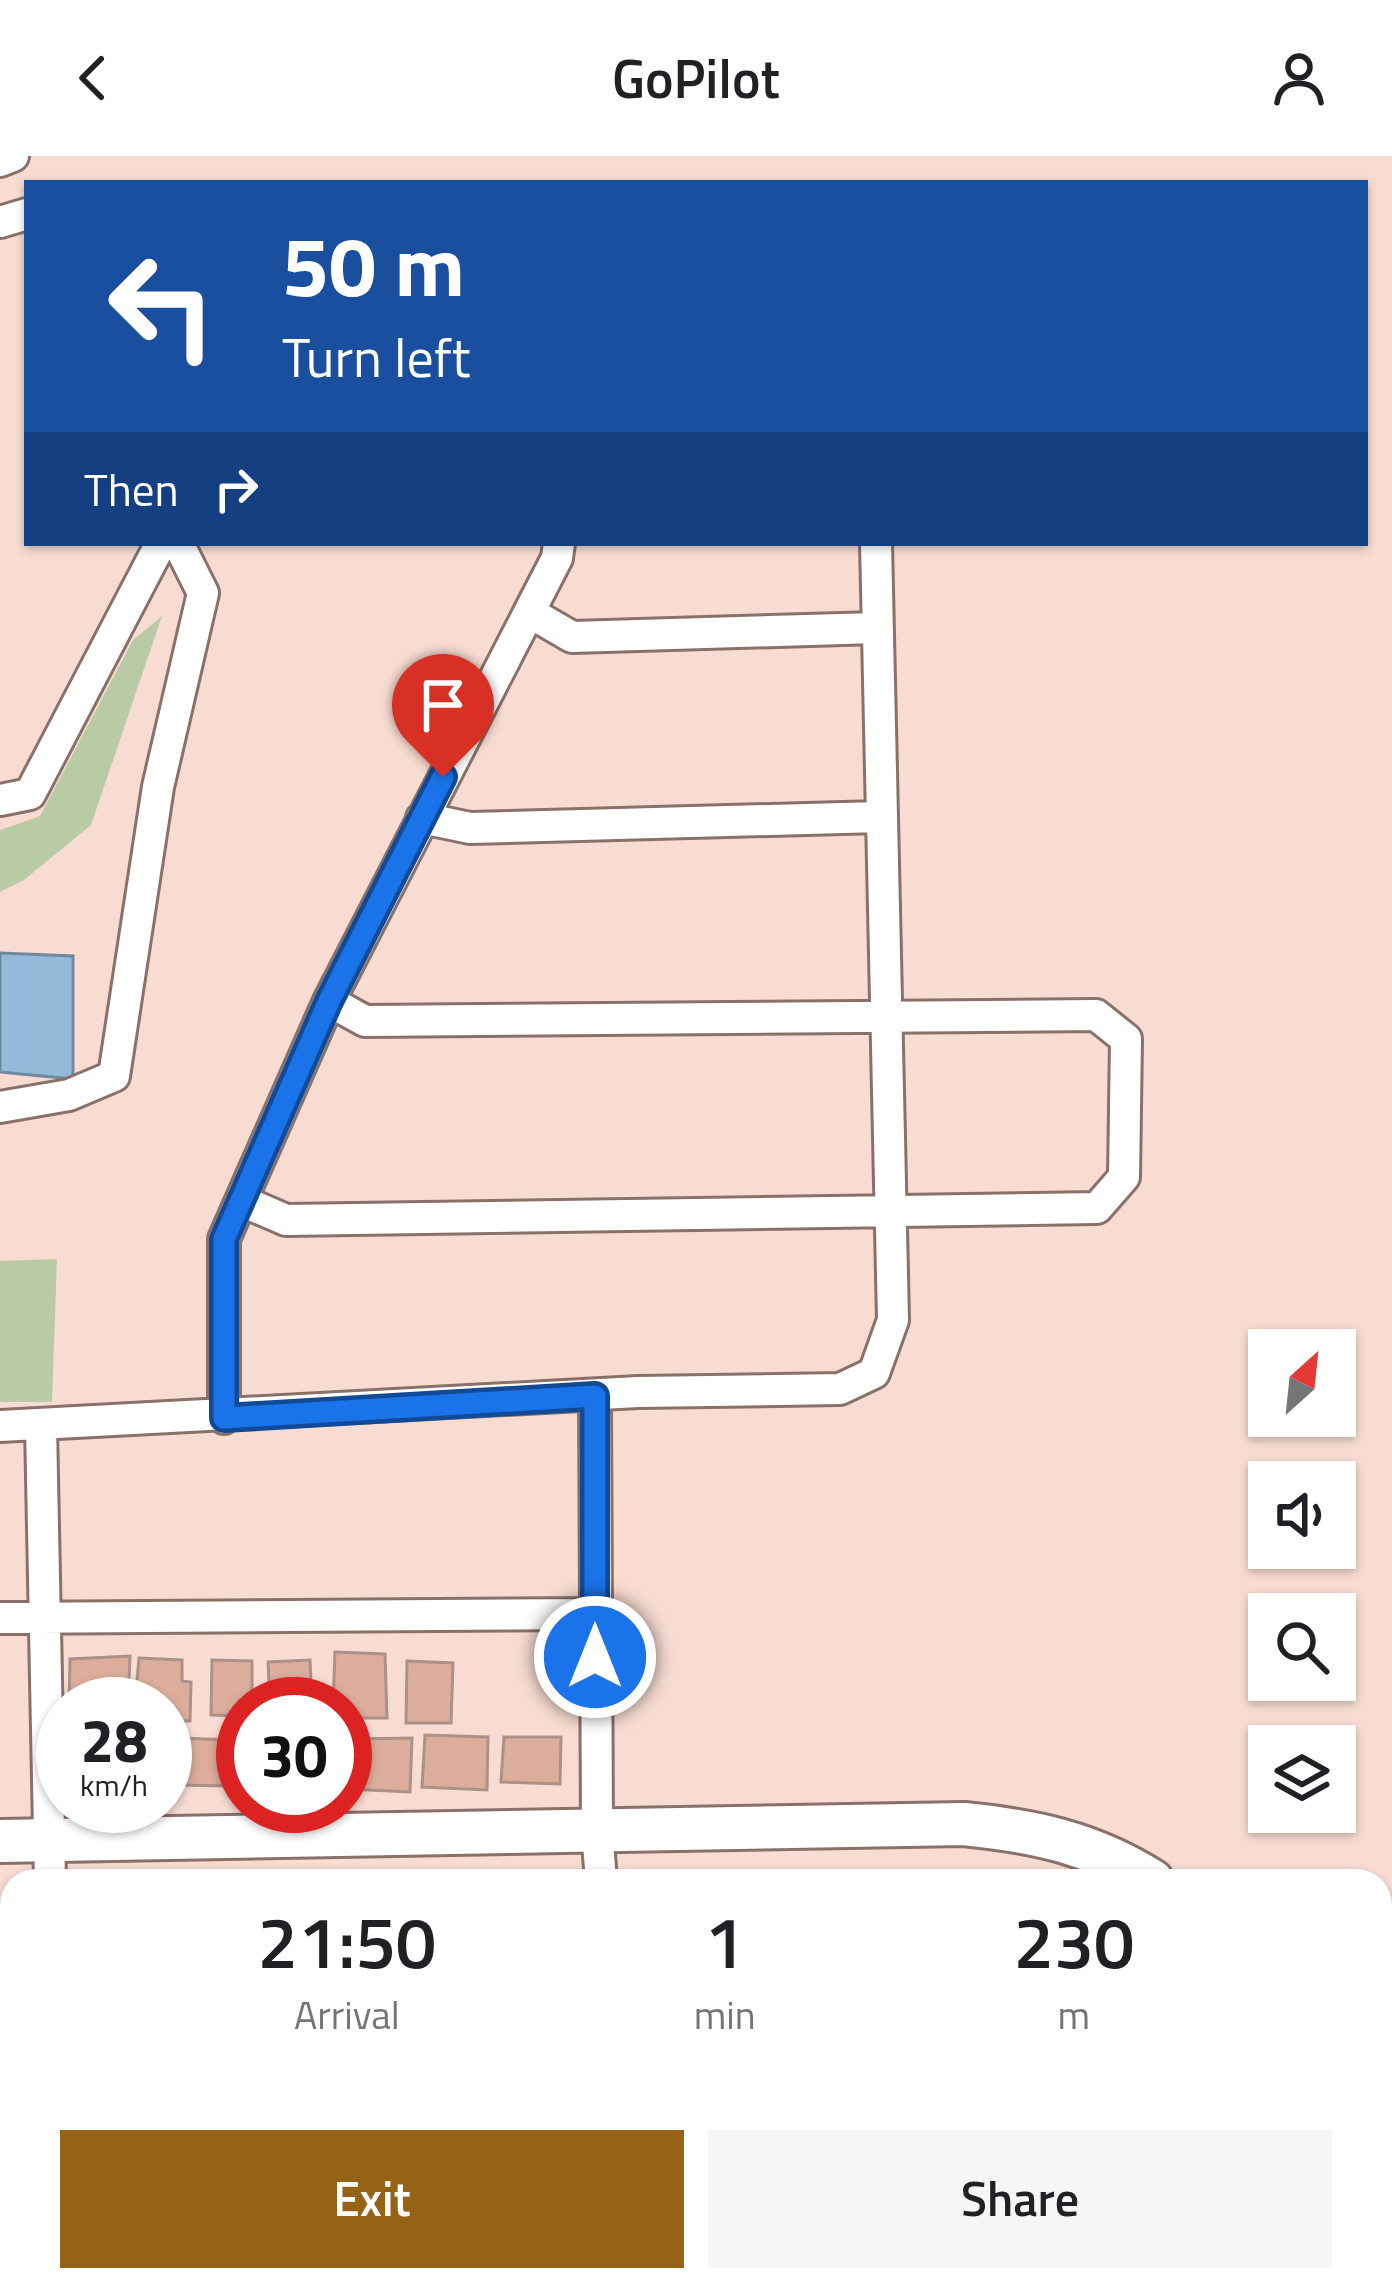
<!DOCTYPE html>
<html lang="en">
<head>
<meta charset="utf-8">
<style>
	body { margin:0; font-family:"Titillium Web",sans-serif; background:#f6f6f6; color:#202124; height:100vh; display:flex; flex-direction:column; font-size:45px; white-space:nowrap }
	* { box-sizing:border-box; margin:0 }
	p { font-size:39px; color:#757577 }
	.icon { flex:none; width:66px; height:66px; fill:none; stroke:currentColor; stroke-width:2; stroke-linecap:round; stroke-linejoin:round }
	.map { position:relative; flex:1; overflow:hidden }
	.drawer { position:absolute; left:0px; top:1713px; width:1392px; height:423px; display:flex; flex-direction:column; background:#fff; border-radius:36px 36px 0 0; box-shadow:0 3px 9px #0004 }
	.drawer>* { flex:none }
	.hud { position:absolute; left:24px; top:24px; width:1344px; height:366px; border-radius:0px; box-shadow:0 3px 9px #0004; background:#1a4fa0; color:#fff; overflow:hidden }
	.needle { width:78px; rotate:27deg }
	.controls { position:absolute; left:1248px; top:1173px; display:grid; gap:24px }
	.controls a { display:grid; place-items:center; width:108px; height:108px; border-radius:0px; background:#fff; box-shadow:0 3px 9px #0004; font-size:60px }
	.speed { position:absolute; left:36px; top:1521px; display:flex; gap:24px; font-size:60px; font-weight:700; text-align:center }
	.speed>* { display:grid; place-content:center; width:156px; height:156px; border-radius:50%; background:#fff; box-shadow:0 3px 9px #0004; line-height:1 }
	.speed small { font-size:30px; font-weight:400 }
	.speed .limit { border:18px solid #d22; background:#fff; color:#111 }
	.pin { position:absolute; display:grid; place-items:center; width:102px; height:102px; color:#fff; margin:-123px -51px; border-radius:50% 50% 50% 0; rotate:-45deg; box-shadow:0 0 12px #0007 }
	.pin .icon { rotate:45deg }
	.me { position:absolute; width:132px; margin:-66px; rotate:0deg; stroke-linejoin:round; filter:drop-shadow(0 0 9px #0008) }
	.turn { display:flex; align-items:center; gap:42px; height:252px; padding:0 60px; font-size:54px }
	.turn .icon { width:156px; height:156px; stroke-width:2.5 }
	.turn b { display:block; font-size:84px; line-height:102px }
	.then { display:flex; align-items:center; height:114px; padding:0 60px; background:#0003; gap:24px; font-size:45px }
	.eta { display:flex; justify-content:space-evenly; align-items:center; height:204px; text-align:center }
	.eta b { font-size:72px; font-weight:600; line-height:84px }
	.action { display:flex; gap:24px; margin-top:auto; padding:24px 60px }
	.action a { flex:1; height:138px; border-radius:0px; background:#966316; color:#fff; font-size:48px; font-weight:600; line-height:138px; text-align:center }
	.action a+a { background:#f6f6f6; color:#202124 }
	header { display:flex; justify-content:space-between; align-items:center; height:156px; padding:0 60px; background:#fff; font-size:54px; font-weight:600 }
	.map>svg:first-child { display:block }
	.green { fill:#b9cba5 }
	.water { fill:#94bad9; stroke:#71899e; stroke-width:3 }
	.building { fill:#ddad9c; stroke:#ab9188; stroke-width:3 }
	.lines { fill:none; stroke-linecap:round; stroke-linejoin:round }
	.street-casing { stroke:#897169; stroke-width:36 }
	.secondary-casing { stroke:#897169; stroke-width:48 }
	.street { stroke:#fff; stroke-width:30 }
	.secondary { stroke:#fff; stroke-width:42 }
	.route-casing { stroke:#114b97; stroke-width:30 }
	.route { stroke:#1a73e8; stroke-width:21 }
</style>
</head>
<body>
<header><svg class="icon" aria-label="back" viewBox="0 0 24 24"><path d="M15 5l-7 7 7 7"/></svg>GoPilot<svg class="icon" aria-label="person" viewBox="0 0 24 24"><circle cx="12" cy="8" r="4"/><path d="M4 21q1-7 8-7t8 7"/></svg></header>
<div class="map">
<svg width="1392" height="2134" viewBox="0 0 1392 2134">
	<rect width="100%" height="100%" fill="#f8dcd2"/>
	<path class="green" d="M162,460L91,669L24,724L0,736V674L40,660L133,484Z
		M57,1103L52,1246H0V1105Z"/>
	<path class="water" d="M0,797L73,800V923L0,916Z"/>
	<path class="building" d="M335,1496L385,1498L387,1562H345V1548H333Z
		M130,1500L128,1548H69L70,1503Z
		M139,1502L182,1504V1525L191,1526L190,1565H165V1548H135Z
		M212,1504L252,1505V1548H243V1560L211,1559Z
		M310,1504L312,1548H270L268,1506Z
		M407,1505L453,1507L451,1567H406Z
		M425,1579L488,1581L487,1634L422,1631Z
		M504,1581H561L560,1628L501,1626Z
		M180,1582L232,1584L228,1630L175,1629Z
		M412,1582L410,1636L348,1633L351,1583Z"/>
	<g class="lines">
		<g class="street-casing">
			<path id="street" d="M0,5L13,0
				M0,66L27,58
				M529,456L572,481L876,472
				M0,644L30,638L161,387
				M422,662L470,672L879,661
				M0,951L69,939L114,920L158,631L203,437L178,387
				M242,1045L286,1064L1097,1052L1124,1021L1126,883L1096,859L365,865L329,845
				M595,1241L597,1674L601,1725
				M224,1262V1083L329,845L557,402L559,387
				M0,1270L638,1236L840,1233L874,1217L893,1164L876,387
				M41,1270L50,1725
				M0,1462L595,1458
				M0,1924H12
				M58,2124V2134
				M622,2124V2134
				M844,2124V2134
				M1117,2124L1122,2134"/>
		</g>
		<g class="secondary-casing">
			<path id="secondary" d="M0,1685L964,1668C1034,1675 1092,1687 1152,1725
				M1380,2103L1392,2115"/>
		</g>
		<use href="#street" class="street"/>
		<use href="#secondary" class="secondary"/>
	</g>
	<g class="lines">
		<g class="route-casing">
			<path id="route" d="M443,621L329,845L224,1083V1262L595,1240V1501"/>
		</g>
		<use href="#route" class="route"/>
	</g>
</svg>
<div class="controls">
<a><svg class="needle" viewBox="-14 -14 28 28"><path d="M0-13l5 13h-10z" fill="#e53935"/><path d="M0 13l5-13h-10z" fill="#757577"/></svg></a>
<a><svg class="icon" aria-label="sound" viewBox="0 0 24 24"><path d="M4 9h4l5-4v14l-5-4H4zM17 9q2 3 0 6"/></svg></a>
<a><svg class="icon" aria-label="search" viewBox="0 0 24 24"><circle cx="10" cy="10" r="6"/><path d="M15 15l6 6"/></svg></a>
<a><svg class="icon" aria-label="layers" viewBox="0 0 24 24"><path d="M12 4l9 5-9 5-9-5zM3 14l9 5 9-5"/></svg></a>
</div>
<div class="speed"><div>28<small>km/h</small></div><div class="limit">30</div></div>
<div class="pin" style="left:443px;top:621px;background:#d93025"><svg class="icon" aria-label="arrive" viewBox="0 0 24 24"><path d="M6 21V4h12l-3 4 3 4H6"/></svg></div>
<svg class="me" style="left:595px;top:1501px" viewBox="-20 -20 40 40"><circle r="17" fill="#1a73e8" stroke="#fff" stroke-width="3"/><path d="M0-11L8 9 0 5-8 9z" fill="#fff"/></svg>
<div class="hud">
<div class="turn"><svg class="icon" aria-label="left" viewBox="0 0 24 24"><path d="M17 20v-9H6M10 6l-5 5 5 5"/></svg><div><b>50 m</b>Turn left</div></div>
<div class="then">Then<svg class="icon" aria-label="right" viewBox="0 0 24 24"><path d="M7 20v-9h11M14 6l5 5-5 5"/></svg></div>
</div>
<section class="drawer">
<div class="eta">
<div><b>21:50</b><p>Arrival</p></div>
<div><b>1</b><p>min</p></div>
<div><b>230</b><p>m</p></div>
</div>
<div class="action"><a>Exit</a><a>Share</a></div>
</section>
</div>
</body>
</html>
